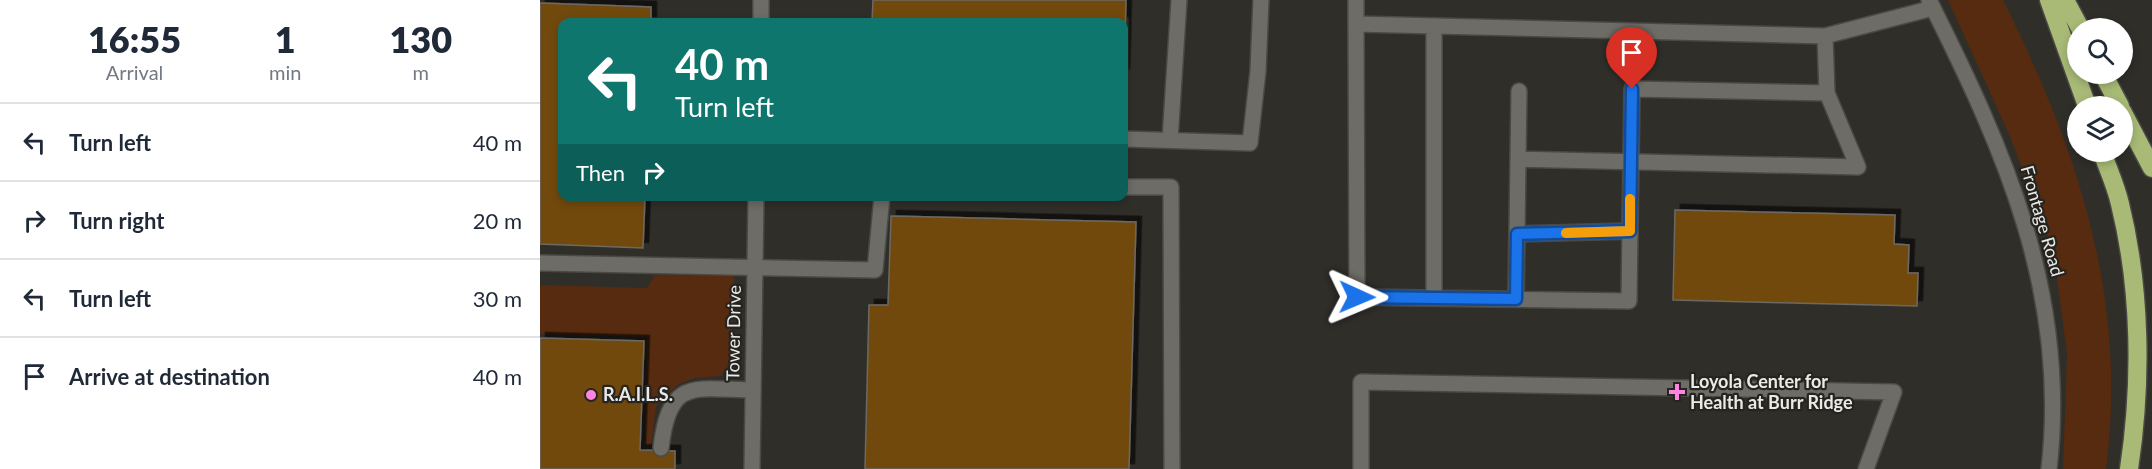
<!DOCTYPE html>
<html lang="en">
<head>
<meta charset="utf-8">
<style>
	body { margin:0; font-family:Lato,sans-serif; background:#f6f6f7; color:#1f2937; height:100vh; display:flex; flex-direction:column; font-size:22px; white-space:nowrap }
	* { box-sizing:border-box; margin:0 }
	p { font-size:20px; color:#747a83 }
	.icon { flex:none; width:33px; height:33px; fill:none; stroke:currentColor; stroke-width:2; stroke-linecap:round; stroke-linejoin:round }
	.map { position:relative; flex:1; overflow:hidden }
	.drawer { display:flex; flex-direction:column; background:#fff; width:540px }
	.drawer>* { flex:none }
	.top-card { position:absolute; left:18px; top:18px; width:570px; height:183px; border-radius:12px; box-shadow:0 3px 9px #0003; background:#0f766e; color:#fff; overflow:hidden }
	.tools { position:absolute; left:1527px; top:18px; display:grid; gap:12px }
	.tools a { display:grid; place-items:center; width:66px; height:66px; border-radius:50%; background:#fff; box-shadow:0 3px 9px #0003; font-size:30px }
	.pin { position:absolute; display:grid; place-items:center; width:51px; height:51px; color:#fff; margin:-62px -26px; border-radius:50% 50% 50% 0; rotate:-45deg; box-shadow:0 0 6px #0007 }
	.pin .icon { rotate:45deg }
	.me { position:absolute; width:66px; margin:-33px; rotate:91deg; stroke-linejoin:round; filter:drop-shadow(0 0 4px #0008) }
	.turn { display:flex; align-items:center; gap:21px; height:126px; padding:0 18px; font-size:27px }
	.turn .icon { width:78px; height:78px; stroke-width:2.5 }
	.turn b { display:block; font-size:42px; line-height:51px }
	.then { display:flex; align-items:center; height:57px; padding:0 18px; background:#0003; gap:12px; font-size:22px }
	.eta { display:flex; justify-content:space-evenly; align-items:center; height:102px; text-align:center }
	.eta b { font-size:36px; font-weight:800; line-height:42px }
	ul { padding:0; list-style:none }
	li { display:flex; align-items:center; gap:18px; height:78px; padding:0 18px; border-top:2px solid #e0e1e3 }
	li div { flex:1 }
	li b { display:block; font-size:22px }
	li em { font-style:normal }
	main { display:flex; flex:1; min-height:0 }
	.map>svg:first-child { display:block }
	.green { fill:#572b10 }
	.building { fill:#724a08; stroke:#6c6964; stroke-width:1.5; filter:url(#shadow) }
	.lines { fill:none; stroke-linecap:round; stroke-linejoin:round }
	.lane-casing { stroke:#4a4945; stroke-width:18 }
	.street-casing { stroke:#4a4945; stroke-width:18 }
	.highway-casing { stroke:#4a4945; stroke-width:21 }
	.lane { stroke:#6d6c66; stroke-width:15 }
	.street { stroke:#6d6c66; stroke-width:15 }
	.highway { stroke:#a8ba76; stroke-width:18 }
	.route-casing { stroke:#114b97; stroke-width:15 }
	.route { stroke:#1a73e8; stroke-width:10 }
	.slow { stroke:#f59e0b; stroke-width:10 }
	.poi-dot { fill:#fe85df; stroke:#252420; stroke-width:2 }
	.labels { text-anchor:middle; stroke-width:4.5; stroke-linejoin:round; paint-order:stroke }
	.street-label { font-size:18px; fill:#eaeae7; stroke:#252420 }
	.poi-label { font-size:18px; font-weight:bold; fill:#eaeae7; stroke:#252420; text-anchor:start }
</style>
</head>
<body>
<main>
<section class="drawer">
<div class="eta">
<div><b>16:55</b><p>Arrival</p></div>
<div><b>1</b><p>min</p></div>
<div><b>130</b><p>m</p></div>
</div>
<ul>
<li><svg class="icon" aria-label="left" viewBox="0 0 24 24"><path d="M17 20v-9H6M10 6l-5 5 5 5"/></svg><div><b>Turn left</b></div><em>40 m</em></li>
<li><svg class="icon" aria-label="right" viewBox="0 0 24 24"><path d="M7 20v-9h11M14 6l5 5-5 5"/></svg><div><b>Turn right</b></div><em>20 m</em></li>
<li><svg class="icon" aria-label="left" viewBox="0 0 24 24"><path d="M17 20v-9H6M10 6l-5 5 5 5"/></svg><div><b>Turn left</b></div><em>30 m</em></li>
<li><svg class="icon" aria-label="arrive" viewBox="0 0 24 24"><path d="M6 21V4h12l-3 4 3 4H6"/></svg><div><b>Arrive at destination</b></div><em>40 m</em></li>
</ul>
</section>
<div class="map">
<svg width="1612" height="469" viewBox="0 0 1612 469">
	<defs>
		<filter id="shadow"><feDropShadow dx="5.5" dy="-5.5" stdDeviation="0" flood-color="#0009"/></filter>
	</defs>
	<rect width="100%" height="100%" fill="#2f2e29"/>
	<path class="green" d="M1408,0H1463C1538,150 1588,299 1566,469H1523L1527,353L1513,250L1469,134Z
		M115,275L194,276L191,362L181,376L155,378L139,384L128,393L116,407L111,445H105L107,337L0,334V285L107,288Z"/>
	<path class="building" d="M333,0H586L584,75V22H332Z
		M0,3L111,7V22H22V196H105L103,248L0,244Z
		M1135,210L1355,215L1354,244L1369,245L1368,273H1378L1377,306L1133,300Z
		M351,216L596,222L589,469H325L329,305H348Z
		M0,338L104,341L100,450L135,451V469H0Z"/>
	<g class="lines">
		<g class="lane-casing">
			<path id="lane" d="M816,0V24
				M894,26V298
				M1287,93L1092,89L1089,301L817,297L816,24L1285,36L1393,8
				M584,139L710,143L718,71L721,0
				M630,140L639,0
				M978,159L1318,167L1287,93L1285,36
				M584,187H631L632,469
				M977,234L1090,231
				M0,263L335,270L342,196
				M976,299L979,91
				M121,448C129,377 154,389 213,390
				M821,469V382L1354,392L1326,469"/>
		</g>
		<g class="street-casing">
			<path id="street" d="M1389,0C1465,151 1529,295 1509,469
				M221,22V0
				M212,469L216,196"/>
		</g>
		<g class="highway-casing">
			<path id="highway" d="M1509,0L1547,106
				M1525,0L1540,28
				M1563,74L1580,106
				M1582,111L1612,168
				M1562,152C1568,169 1576,186 1580,204C1601,289 1602,383 1589,469"/>
		</g>
		<use href="#lane" class="lane"/>
		<use href="#street" class="street"/>
		<use href="#highway" class="highway"/>
	</g>
	<g class="lines">
		<g class="route-casing">
			<path id="route" d="M817,297L976,299L977,234L1090,231L1092,89"/>
		</g>
		<use href="#route" class="route"/>
		<path class="slow" d="M1026,233L1090,231V199"/>
	</g>
	<g class="poi-dot">
		<path d="M1134 383h6v6h6v6h-6v6h-6v-6h-6v-6h6z"/>
		<circle cx="51" cy="395" r="6"/>
	</g>
	<g class="labels">
		<g class="street-label">
			<text transform="translate(1502 221) rotate(74)" y="6">Frontage Road</text>
			<text transform="translate(194 333) rotate(-89)" y="6">Tower Drive</text>
		</g>
		<g class="poi-label">
			<text x="1150" y="388">Loyola Center for<tspan x="1150" dy="21">Health at Burr Ridge</tspan></text>
			<text x="63" y="401">R.A.I.L.S.</text>
		</g>
	</g>
</svg>
<div class="tools">
<a><svg class="icon" aria-label="search" viewBox="0 0 24 24"><circle cx="10" cy="10" r="6"/><path d="M15 15l6 6"/></svg></a>
<a><svg class="icon" aria-label="layers" viewBox="0 0 24 24"><path d="M12 4l9 5-9 5-9-5zM3 14l9 5 9-5"/></svg></a>
</div>
<div class="pin" style="left:1092px;top:89px;background:#d93025"><svg class="icon" aria-label="arrive" viewBox="0 0 24 24"><path d="M6 21V4h12l-3 4 3 4H6"/></svg></div>
<svg class="me" style="left:817px;top:297px" viewBox="-20 -20 40 40"><path d="M0-17L14 15 0 8-14 15z" fill="#1a73e8" stroke="#fff" stroke-width="4"/></svg>
<div class="top-card">
<div class="turn"><svg class="icon" aria-label="left" viewBox="0 0 24 24"><path d="M17 20v-9H6M10 6l-5 5 5 5"/></svg><div><b>40 m</b>Turn left</div></div>
<div class="then">Then<svg class="icon" aria-label="right" viewBox="0 0 24 24"><path d="M7 20v-9h11M14 6l5 5-5 5"/></svg></div>
</div>
</div>
</main>
</body>
</html>
